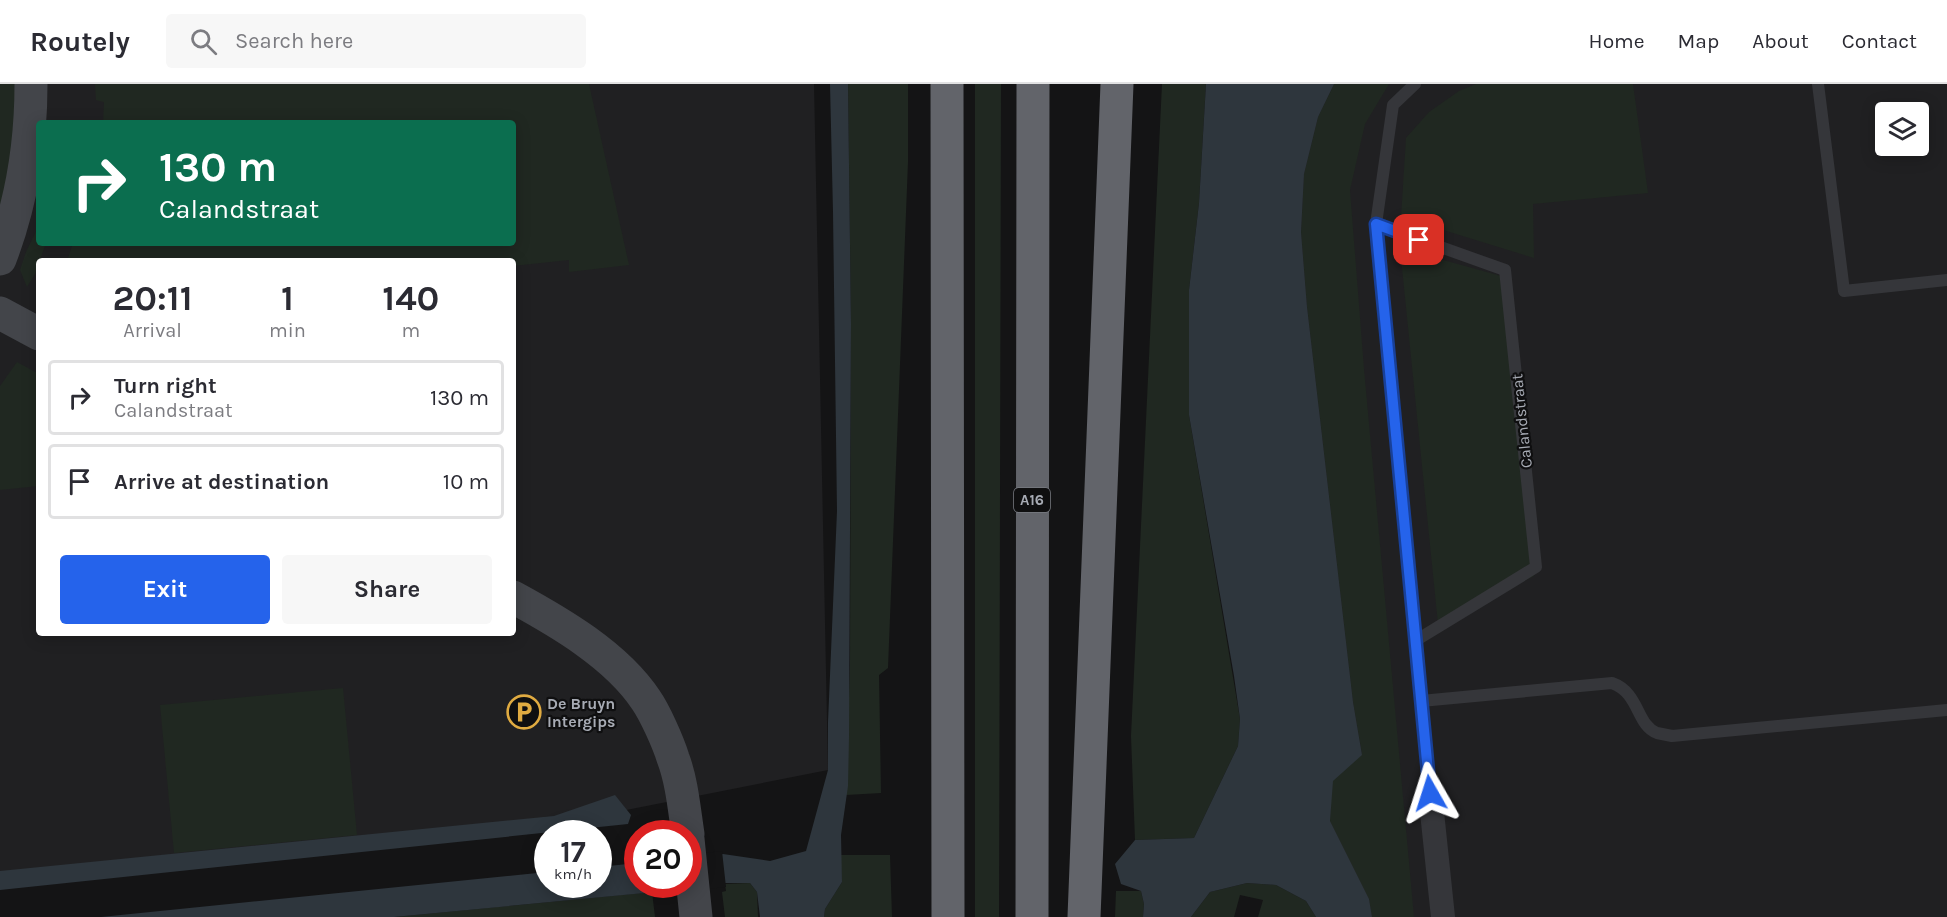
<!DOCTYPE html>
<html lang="en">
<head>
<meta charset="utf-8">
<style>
	body { margin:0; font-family:Karla,sans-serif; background:#f7f7f7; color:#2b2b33; height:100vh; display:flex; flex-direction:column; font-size:22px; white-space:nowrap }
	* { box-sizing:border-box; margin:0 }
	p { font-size:20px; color:#7c7c81 }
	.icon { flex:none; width:33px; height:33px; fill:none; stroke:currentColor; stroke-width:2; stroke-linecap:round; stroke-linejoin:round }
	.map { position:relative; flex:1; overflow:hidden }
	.panel { position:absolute; left:36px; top:174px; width:480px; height:378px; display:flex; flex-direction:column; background:#fff; border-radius:6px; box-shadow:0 3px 15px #0003 }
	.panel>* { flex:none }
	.banner { position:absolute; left:36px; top:36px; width:480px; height:126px; border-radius:6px; box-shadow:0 3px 15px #0003; background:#0b6e4f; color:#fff; overflow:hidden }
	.controls { position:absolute; left:1875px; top:18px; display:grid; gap:12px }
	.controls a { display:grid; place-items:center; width:54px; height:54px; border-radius:6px; background:#fff; box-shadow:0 3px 15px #0003; font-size:30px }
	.speed { position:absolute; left:534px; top:736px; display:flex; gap:12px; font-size:30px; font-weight:700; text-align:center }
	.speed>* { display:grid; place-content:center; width:78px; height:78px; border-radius:50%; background:#fff; box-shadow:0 3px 15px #0003; line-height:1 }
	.speed small { font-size:15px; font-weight:400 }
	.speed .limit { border:9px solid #d22; background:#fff; color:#111 }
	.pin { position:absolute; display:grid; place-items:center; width:51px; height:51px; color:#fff; margin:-26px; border-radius:12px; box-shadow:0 3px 9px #0006 }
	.me { position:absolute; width:66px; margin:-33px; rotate:354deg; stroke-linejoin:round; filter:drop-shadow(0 0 4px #0008) }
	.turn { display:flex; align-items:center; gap:21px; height:126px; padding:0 24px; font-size:27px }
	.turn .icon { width:78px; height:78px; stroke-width:2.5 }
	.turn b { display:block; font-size:42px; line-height:51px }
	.eta { display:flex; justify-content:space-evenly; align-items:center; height:102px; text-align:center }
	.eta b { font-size:36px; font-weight:700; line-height:42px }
	.primary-button { display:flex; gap:12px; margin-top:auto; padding:12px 24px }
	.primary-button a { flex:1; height:69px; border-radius:6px; background:#2563eb; color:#fff; font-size:24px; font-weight:700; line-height:69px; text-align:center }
	.primary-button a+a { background:#f7f7f7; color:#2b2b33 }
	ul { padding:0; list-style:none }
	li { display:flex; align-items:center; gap:18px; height:75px; margin:0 12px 9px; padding:0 12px; border:3px solid #e1e1e2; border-radius:6px }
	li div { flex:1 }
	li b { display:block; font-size:22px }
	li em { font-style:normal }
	header { display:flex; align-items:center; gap:36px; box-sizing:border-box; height:84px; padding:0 30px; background:#fff; border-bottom:2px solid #e1e1e2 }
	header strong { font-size:28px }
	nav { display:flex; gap:33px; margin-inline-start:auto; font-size:21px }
	.search { width:420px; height:54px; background:#f7f7f7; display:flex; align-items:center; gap:15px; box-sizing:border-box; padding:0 21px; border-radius:6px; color:#7c7c81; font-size:22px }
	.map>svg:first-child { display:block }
	.built { fill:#202022; fill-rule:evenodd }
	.green { fill:#202821 }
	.water { fill:#2e363d }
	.pier { fill:#141415 }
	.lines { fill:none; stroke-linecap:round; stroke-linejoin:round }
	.lane { stroke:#35363a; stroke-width:12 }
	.street { stroke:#35363a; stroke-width:24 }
	.secondary { stroke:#43454a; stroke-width:33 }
	.highway { stroke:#62646a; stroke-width:33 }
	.route-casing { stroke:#184099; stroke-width:15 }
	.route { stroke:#2563eb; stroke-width:10 }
	.labels { text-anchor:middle; stroke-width:4.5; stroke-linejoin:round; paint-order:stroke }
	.shield { fill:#0f0f10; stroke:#797c83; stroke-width:1.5 }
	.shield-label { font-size:15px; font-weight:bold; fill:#a7abb4 }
	.street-label { font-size:16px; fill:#a7abb4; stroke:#0f0f10 }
	.poi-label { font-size:16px; font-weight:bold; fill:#a7abb4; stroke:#0f0f10; text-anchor:start }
</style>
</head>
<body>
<header>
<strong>Routely</strong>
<div class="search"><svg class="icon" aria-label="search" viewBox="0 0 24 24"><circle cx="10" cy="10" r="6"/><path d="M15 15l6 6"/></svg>Search here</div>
<nav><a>Home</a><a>Map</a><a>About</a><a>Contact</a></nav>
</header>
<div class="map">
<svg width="1947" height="833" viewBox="0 0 1947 833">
	<rect width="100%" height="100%" fill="#141415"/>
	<path class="built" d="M0,0H814L828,686L606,730L0,792ZM39,39H513V159H39ZM39,177H513V549H39Z
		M1320,0H1947V833H1324L1293,95ZM1886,28H1918V62H1886Z"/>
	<path class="green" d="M0,0H16L14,60L0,126Z
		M95,0H589L629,181L569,188V176L513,182V177H67L73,159H513V39H103L104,18L96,16Z
		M848,0H908V78L888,584L879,591L881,709L846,711L850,581L851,240Z
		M975,0H1001L999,833H975Z
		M1162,0H1206L1199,119L1189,206V331L1240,635L1238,662L1194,754L1135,756L1131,652Z
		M1334,0H1389L1365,40L1350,106L1364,285L1414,833H1372L1369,815L1330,737L1332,697L1362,670L1353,618L1307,223L1301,148L1304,90L1318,33Z
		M1476,0H1633L1648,109L1533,120L1534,174L1401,133L1406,54L1429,28L1459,7Z
		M39,141V159H46L35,190L27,203L20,186L26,168Z
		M1400,164L1501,192L1534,492L1438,540Z
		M17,278L39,290V402L0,406V302Z
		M343,604L357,751L174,769L160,621Z
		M840,771H890L892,833H824L825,825L842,798Z
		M750,799L757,808L758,833H725L722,808L726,807L725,800Z
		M1247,799L1276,801L1306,817L1316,833H1258L1263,816L1240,811L1234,833H1191L1210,808Z
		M1116,807H1141L1144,820L1143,833H1115Z
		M652,808L655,833H394Z"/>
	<path class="water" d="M830,0H848L851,240L849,653L848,702L841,751L842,798L825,825L824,833H760L757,808L750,799H726L676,806L394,833H101L547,788L548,801H598L599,783L637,779L638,801H688L689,774L723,770L770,777L806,767L828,686V638L837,427L833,128Z
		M1206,0H1334L1318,33L1304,90L1301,148L1307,223L1353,618L1362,671L1333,697L1330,737L1369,815L1372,833H1316L1306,817L1276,801L1247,799L1210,808L1191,833H1143L1144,820L1141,807L1121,800L1115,780L1135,756L1194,754L1238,662L1240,635L1234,592L1189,331V206L1199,119Z
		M615,711L631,731L628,740L0,806V787L554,732Z"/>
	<path class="pier" d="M722,767L726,803L653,811L652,801H688V771Z"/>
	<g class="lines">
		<path class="lane" d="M1415,0L1393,21L1376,140L1430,709
			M1818,0L1844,207L1947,196
			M1376,140L1505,186L1536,483L1415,557
			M1421,617L1612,599C1640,609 1636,641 1657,649C1662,650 1667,651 1672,652L1947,626"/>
		<path class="street" d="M1430,709L1443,833"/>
		<path class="secondary" d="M0,175C22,118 31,61 31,0
			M0,229L39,250
			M513,513C559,538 616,571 646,616C655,629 668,658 673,674C682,698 684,724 688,750
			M688,755L696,833"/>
		<path class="highway" d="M947,0L948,833
			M1032,833L1033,0
			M1084,833L1117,0"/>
	</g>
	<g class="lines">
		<g class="route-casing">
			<path id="route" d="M1419,156L1376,140L1430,709"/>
		</g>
		<use href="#route" class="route"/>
	</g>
	<defs>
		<g id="parking-ring" transform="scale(1.725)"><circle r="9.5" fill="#0f0f10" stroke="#e0ab41" stroke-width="1.5"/><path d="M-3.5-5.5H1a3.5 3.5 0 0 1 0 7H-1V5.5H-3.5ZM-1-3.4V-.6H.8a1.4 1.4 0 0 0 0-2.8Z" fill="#e0ab41"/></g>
	</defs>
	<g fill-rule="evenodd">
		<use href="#parking-ring" x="524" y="628"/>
	</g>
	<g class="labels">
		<rect class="shield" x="1014" y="404" width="36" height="24" rx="4.5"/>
		<g class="shield-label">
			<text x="1032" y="421">A16</text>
		</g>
		<g class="street-label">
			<text transform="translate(1521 337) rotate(-96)" y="6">Calandstraat</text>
		</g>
		<g class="poi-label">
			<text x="547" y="625">De Bruyn<tspan x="547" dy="18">Intergips</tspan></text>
		</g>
	</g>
</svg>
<div class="controls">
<a><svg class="icon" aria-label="layers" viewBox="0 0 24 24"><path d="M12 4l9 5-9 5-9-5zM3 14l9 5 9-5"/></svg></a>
</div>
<div class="speed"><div>17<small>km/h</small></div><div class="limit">20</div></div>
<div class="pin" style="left:1419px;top:156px;background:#d93025"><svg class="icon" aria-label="arrive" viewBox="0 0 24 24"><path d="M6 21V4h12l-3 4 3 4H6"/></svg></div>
<svg class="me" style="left:1430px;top:709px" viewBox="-20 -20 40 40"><path d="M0-17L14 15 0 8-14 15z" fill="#2563eb" stroke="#fff" stroke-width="4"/></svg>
<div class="banner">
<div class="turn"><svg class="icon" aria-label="right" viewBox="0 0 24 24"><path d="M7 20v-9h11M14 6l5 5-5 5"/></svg><div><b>130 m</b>Calandstraat</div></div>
</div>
<section class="panel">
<div class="eta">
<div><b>20:11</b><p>Arrival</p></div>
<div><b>1</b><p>min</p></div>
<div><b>140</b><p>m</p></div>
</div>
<ul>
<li><svg class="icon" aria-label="right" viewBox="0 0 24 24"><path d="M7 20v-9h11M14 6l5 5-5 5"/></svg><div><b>Turn right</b><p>Calandstraat</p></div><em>130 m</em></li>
<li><svg class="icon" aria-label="arrive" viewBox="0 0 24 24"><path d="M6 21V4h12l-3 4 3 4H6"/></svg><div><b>Arrive at destination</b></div><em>10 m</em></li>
</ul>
<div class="primary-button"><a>Exit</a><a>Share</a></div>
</section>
</div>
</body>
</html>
